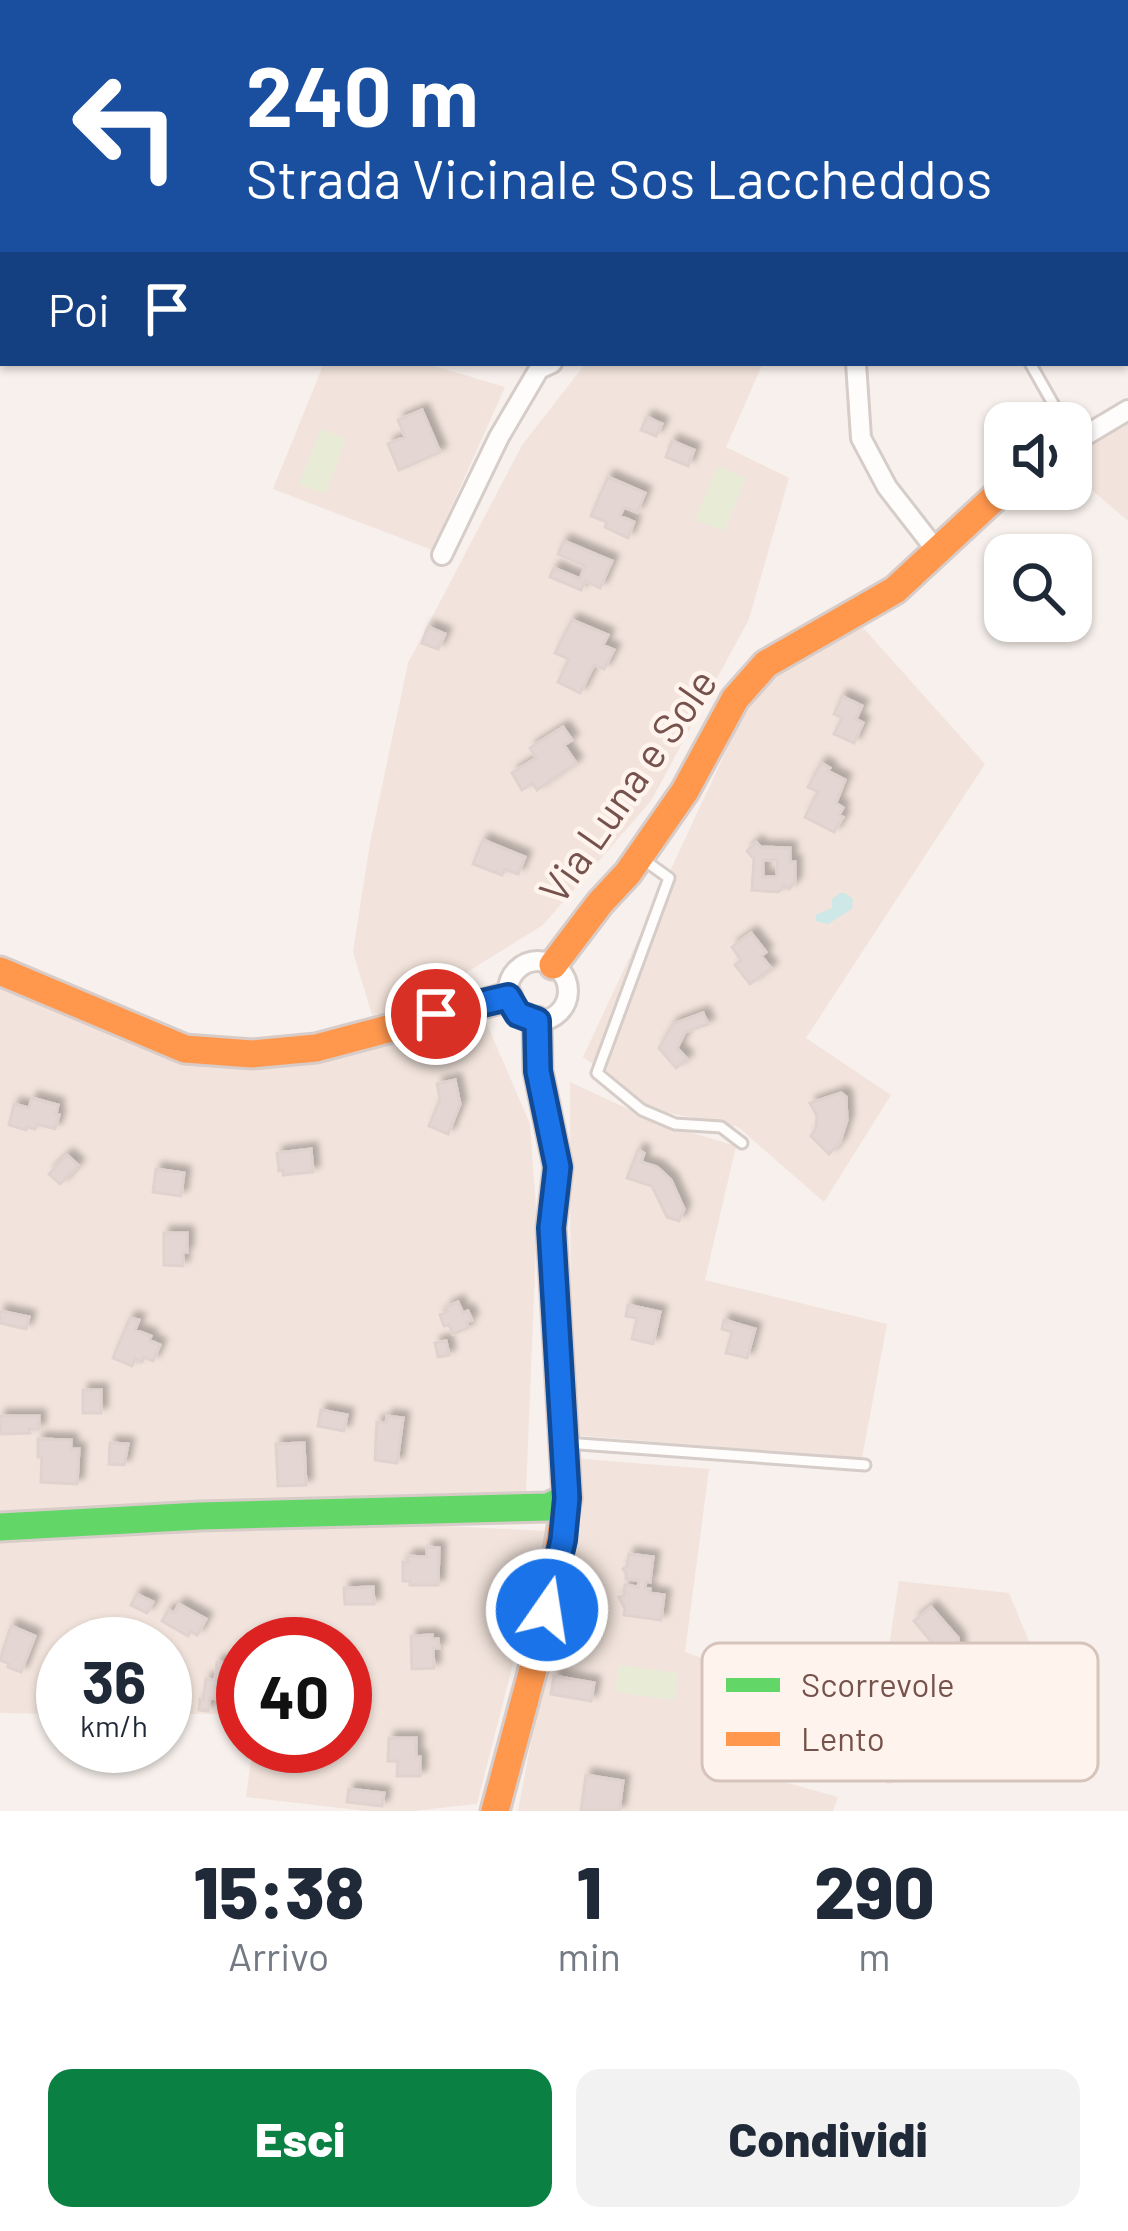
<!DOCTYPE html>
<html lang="it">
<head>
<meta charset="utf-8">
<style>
	body { margin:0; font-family:Barlow,sans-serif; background:#f2f2f3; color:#1f2937; height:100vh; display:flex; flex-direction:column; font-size:45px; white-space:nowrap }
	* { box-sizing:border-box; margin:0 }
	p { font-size:39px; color:#747a83 }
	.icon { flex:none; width:66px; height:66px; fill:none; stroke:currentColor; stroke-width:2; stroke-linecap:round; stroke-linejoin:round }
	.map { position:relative; height:1811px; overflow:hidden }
	.panel { display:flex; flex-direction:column; background:#fff; flex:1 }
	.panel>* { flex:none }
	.guide { position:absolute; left:0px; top:0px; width:1128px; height:366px; box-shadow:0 3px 9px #0004; background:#1a4fa0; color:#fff; overflow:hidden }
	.fabs { position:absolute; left:984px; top:402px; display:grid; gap:24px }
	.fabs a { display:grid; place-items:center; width:108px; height:108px; border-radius:24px; background:#fff; box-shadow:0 3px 9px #0004; font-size:60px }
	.speed { position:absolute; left:36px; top:1617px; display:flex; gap:24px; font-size:60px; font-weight:700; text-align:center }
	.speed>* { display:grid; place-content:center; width:156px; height:156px; border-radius:50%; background:#fff; box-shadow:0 3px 9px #0004; line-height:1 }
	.speed small { font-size:30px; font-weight:400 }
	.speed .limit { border:18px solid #d22; background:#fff; color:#111 }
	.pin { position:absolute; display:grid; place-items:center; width:102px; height:102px; color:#fff; margin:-51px; border:6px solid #fff; border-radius:50%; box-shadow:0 3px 12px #0007 }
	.me { position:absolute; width:132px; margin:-66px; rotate:13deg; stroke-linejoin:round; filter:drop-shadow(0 0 9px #0008) }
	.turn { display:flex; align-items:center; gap:42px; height:252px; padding:0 48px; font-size:54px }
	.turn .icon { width:156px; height:156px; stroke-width:2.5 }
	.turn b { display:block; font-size:84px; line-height:102px }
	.then { display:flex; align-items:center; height:114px; padding:0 48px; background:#0003; gap:24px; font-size:45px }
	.eta { display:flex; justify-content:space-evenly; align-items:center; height:204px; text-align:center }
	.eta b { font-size:72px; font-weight:800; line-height:84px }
	.action { display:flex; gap:24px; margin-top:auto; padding:24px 48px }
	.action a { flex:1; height:138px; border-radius:24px; background:#0b8043; color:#fff; font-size:48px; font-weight:800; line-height:138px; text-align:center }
	.action a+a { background:#f2f2f3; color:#1f2937 }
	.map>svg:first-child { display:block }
	.residential { fill:#f2e4dc }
	.green { fill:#e8ecd7 }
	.water { fill:#cde8e6 }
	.building { fill:#e4d7d3; stroke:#e0d2ce; stroke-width:3; fill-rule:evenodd; filter:url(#shadow) }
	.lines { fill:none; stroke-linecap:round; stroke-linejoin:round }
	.lane-casing { stroke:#d6ccc8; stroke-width:15 }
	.street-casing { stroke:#d6ccc8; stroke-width:24 }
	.fast-casing { stroke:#d8ccc9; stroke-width:33 }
	.slow-casing { stroke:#d8ccc9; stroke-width:33 }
	.lane { stroke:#fefdfc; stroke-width:9 }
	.street { stroke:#fefdfc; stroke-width:18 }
	.fast { stroke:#63d668; stroke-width:27 }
	.slow { stroke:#ff974d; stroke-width:27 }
	.route-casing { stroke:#114b97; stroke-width:30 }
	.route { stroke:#1a73e8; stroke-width:21 }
	.labels { text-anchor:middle; stroke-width:9; stroke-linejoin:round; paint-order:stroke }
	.street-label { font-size:42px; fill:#75524b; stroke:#fff4ed }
	.key { fill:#fff4ed; stroke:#d6c3bc; stroke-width:3 }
	.key-label { font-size:33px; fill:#75524b }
</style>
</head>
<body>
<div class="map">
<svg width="1128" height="1811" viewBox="0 0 1128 1811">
	<defs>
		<filter id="shadow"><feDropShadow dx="6" dy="-6" stdDeviation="3" flood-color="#0004"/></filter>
	</defs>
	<rect width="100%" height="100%" fill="#f7f0ec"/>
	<path class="residential" d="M324,363H424L505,387L432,550L273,489Z
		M586,363H763L726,447L789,478L749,619L651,801L543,925L406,1010L372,1015L353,952L370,843L408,663L522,445Z
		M1128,416V521L1071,472V454Z
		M858,622L985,764L806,1038L891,1095L824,1202L738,1127L654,1110L583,1057L741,719L786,663Z
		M0,983L147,1035L206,1064L322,1051L483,1015L530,1124L537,1222L526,1492L0,1521Z
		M570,1082L656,1122L736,1146L705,1280L887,1324L862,1458L571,1435Z
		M572,1458L709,1469L685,1652L747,1674L739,1725L758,1732L748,1772L838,1797L833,1811H518L573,1517Z
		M326,1520L547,1531L477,1804L413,1811H366L246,1797L253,1746H345V1644H243V1714H165V1644H63V1714L0,1713V1538Z
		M899,1581L1009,1593L1050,1692L1028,1766L935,1774L888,1784L870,1771Z"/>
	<path class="green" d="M321,429L346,439L325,494L299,484Z
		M718,466L746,478L724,531L695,520Z
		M619,1665L678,1673L674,1700L615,1692Z"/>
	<path class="water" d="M840,893H845L853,899L852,909L828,924L816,921V915L832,908V899Z"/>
	<path class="building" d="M422,410L440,452L399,470L388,444L405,437L398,420Z
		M647,417L662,424L656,436L641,430Z
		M672,441L694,450L688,466L666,457Z
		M608,477L645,493L637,512L624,507L620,516L634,522L628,538L605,527L607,522L591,516Z
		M564,541L612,561L600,588L585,581L581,590L550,577L554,568L580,579L585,566L558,554Z
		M572,620L608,635L603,645L614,650L604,669L594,665L580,693L558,682L569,659L555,653Z
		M428,627L445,634L438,649L422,643Z
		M842,696L862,706L856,719L863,723L854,743L834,734L842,718L834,714Z
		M563,727L572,740L564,745L576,763L537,790L533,783L522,790L512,773L536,758L530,748Z
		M821,763L830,768L828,771L845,780L836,803L843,808L839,815L843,817L834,832L805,817L818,792L808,787Z
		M483,840L525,857L518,874L505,869L502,875L473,864Z
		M756,842L761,847L790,848V862H795V882L789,889L785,885L778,892L752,890L754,859L747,851ZM763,860H777V877H763Z
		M751,933L766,952L761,956L771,968L750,984L735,965L741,960L732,947Z
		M703,1013L708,1024L685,1032L677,1048L687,1059L676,1068L659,1048L673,1024Z
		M455,1080L460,1104L448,1134L429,1126L440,1099L437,1084Z
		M841,1093L846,1097L847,1120L840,1142L829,1154L811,1136L816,1128L817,1116L810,1103Z
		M32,1098L58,1105L56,1114L59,1115L55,1129L37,1124L35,1129L27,1127L26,1130L9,1125L14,1104L29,1108Z
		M311,1149L313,1172L283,1175V1170L279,1171L277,1153Z
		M638,1150L644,1153L641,1162L657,1167L671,1180L684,1209L679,1221L667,1217L652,1186L627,1178Z
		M67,1155L78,1165L60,1184L49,1174Z
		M156,1169L184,1173L181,1196L153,1192Z
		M164,1233H187V1252H183V1266L164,1265Z
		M458,1302L463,1313L468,1311L472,1320L466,1322L468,1328L453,1334L449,1325L444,1326L440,1315L448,1312L446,1307Z
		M628,1305L660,1312L653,1344L632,1339L637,1318L626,1316Z
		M0,1311L29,1317L26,1329L0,1323Z
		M130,1318L139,1320L135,1330L151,1336L149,1340L160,1345L153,1361L144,1357L142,1362L135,1359L132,1366L113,1358Z
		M724,1320L755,1329L747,1358L726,1353L732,1332L722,1329Z
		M446,1341L449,1355L438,1357L435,1343Z
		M83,1390H101V1413H83Z
		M321,1410L347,1415L344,1431L318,1426Z
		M0,1416H39V1429H29L30,1433L0,1434Z
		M387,1416L403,1418L397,1463L375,1460L377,1422L386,1423Z
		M38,1439L71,1440V1449H79L77,1484L41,1482L42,1457H38Z
		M110,1443L128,1444L124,1465L109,1464Z
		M304,1443L306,1485L278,1486L276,1444Z
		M427,1547L439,1548L438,1585H410V1581H403V1562H408V1556L427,1557Z
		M629,1554L653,1557L650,1582L646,1581L645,1588L650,1589L649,1593L664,1595L661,1620L624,1615L625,1609L619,1597L624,1596L625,1585L638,1587L639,1580L626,1579V1573L623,1569L627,1566Z
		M373,1587L374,1604H345L344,1588Z
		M137,1594L153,1602L147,1613L131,1605Z
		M179,1604L206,1619L197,1635L191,1631L188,1636L162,1621L169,1610L174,1613Z
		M931,1607L958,1638L962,1665L939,1669L935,1646L914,1621Z
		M11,1626L35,1636L21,1672L8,1667L9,1664L0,1660Z
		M432,1635V1639H438L439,1648H433L434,1668L412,1669L411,1636Z
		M217,1662L229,1663L225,1700L210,1698L208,1711L199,1710L200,1699L203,1700L206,1679L215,1680Z
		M554,1676L594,1683L591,1701L551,1694Z
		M389,1738H416V1757H420V1776H397L398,1761H388Z
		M586,1775L623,1781L619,1811H581Z
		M349,1789L384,1793L382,1806L347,1802Z"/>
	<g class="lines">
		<g class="lane-casing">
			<path id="lane" d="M1030,363L1064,423
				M644,860L669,878L597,1073L642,1110L675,1124L721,1127L742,1143
				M566,1443L865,1465"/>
		</g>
		<g class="street-casing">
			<path id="street" d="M986,3L987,0
				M856,363L861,438L887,487L936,550
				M1071,444L1128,410
				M442,555L499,437L539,369L552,363
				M508 991a30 30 0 1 1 60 0a30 30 0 1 1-60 0Z"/>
		</g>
		<g class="fast-casing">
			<path id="fast" d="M0,1527L200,1516L548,1507L567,1498"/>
		</g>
		<g class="slow-casing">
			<path id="slow" d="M553,965L600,903L628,873L685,791L735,699L766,664L895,590L1005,488
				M0,971L185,1049L252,1054L316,1048L508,997
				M495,1811L547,1617L567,1498L551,1227L558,1167L538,1071L537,1021"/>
		</g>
		<use href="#lane" class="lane"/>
		<use href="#street" class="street"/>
		<use href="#fast" class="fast"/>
		<use href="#slow" class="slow"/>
	</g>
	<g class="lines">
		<g class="route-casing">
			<path id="route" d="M436,1014L508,997L518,1014L537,1021L538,1071L558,1167L551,1228L567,1498L563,1540L547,1610"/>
		</g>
		<use href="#route" class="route"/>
	</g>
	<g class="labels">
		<g class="street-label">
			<text transform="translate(628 786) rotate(-55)" y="15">Via Luna e Sole</text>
		</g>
	</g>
	<rect x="702" y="1643" width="396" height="138" rx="18" class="key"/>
	<rect x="726" y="1678" width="54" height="14" fill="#63d668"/>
	<rect x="726" y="1732" width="54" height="14" fill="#ff974d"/>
	<g class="key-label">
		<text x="801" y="1697">Scorrevole</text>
		<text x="801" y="1751">Lento</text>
	</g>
</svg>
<div class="fabs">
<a><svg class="icon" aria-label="sound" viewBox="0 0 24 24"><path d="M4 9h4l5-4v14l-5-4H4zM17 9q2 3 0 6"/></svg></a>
<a><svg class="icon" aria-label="search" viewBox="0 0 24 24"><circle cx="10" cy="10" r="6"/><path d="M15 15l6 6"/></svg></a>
</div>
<div class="speed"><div>36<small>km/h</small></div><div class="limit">40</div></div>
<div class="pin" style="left:436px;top:1014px;background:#d93025"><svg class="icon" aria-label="arrive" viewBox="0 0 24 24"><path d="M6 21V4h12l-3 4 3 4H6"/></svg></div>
<svg class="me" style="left:547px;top:1610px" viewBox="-20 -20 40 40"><circle r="17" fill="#1a73e8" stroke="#fff" stroke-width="3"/><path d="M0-11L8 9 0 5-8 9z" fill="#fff"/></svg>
<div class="guide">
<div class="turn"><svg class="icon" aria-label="left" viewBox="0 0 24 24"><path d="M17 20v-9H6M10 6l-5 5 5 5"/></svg><div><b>240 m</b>Strada Vicinale Sos Laccheddos</div></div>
<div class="then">Poi<svg class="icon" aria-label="arrive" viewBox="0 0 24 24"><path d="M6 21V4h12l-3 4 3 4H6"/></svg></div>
</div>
</div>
<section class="panel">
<div class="eta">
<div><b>15:38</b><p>Arrivo</p></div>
<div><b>1</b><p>min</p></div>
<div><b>290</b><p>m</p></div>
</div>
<div class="action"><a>Esci</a><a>Condividi</a></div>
</section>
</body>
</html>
